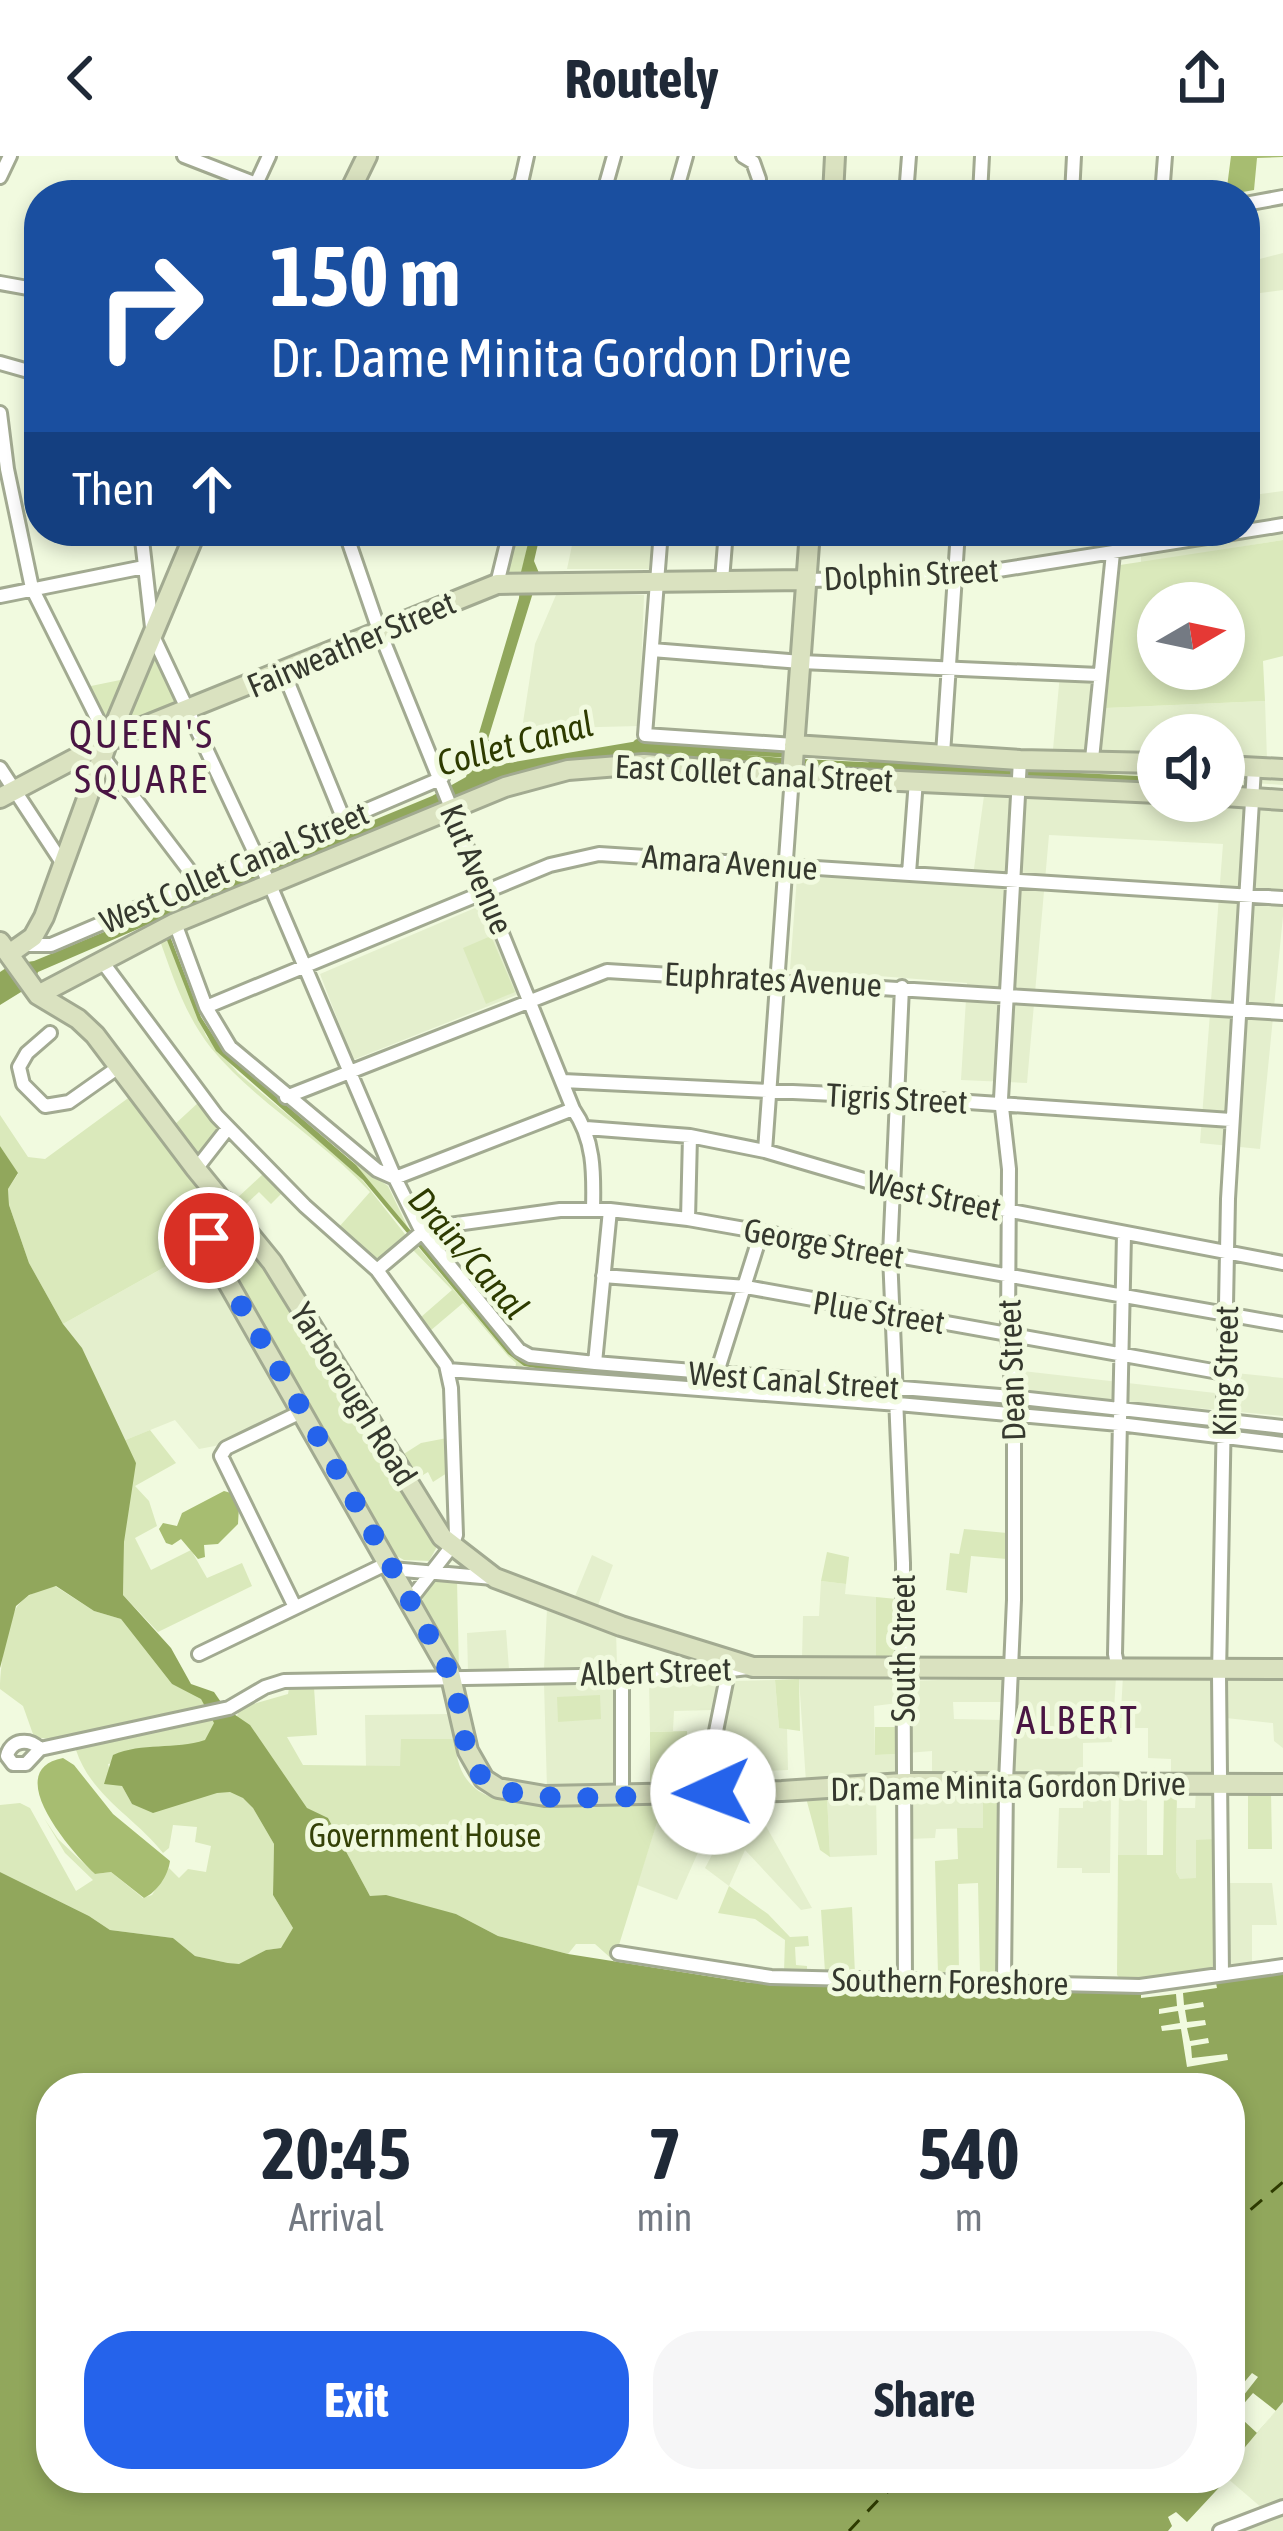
<!DOCTYPE html>
<html lang="en">
<head>
<meta charset="utf-8">
<style>
	body { margin:0; font-family:"Asap Condensed",sans-serif; background:#f6f6f7; color:#1f2937; height:100vh; display:flex; flex-direction:column; font-size:45px; white-space:nowrap }
	* { box-sizing:border-box; margin:0 }
	p { font-size:39px; color:#747a83 }
	.icon { flex:none; width:66px; height:66px; fill:none; stroke:currentColor; stroke-width:2; stroke-linecap:round; stroke-linejoin:round }
	.map { position:relative; flex:1; overflow:hidden }
	.details { position:absolute; left:36px; top:1917px; width:1209px; height:420px; display:flex; flex-direction:column; background:#fff; border-radius:48px; box-shadow:0 6px 18px #0003 }
	.details>* { flex:none }
	.top-card { position:absolute; left:24px; top:24px; width:1236px; height:366px; border-radius:48px; box-shadow:0 6px 18px #0003; background:#1a4fa0; color:#fff; overflow:hidden }
	.needle { width:78px; rotate:81deg }
	.tools { position:absolute; left:1137px; top:426px; display:grid; gap:24px }
	.tools a { display:grid; place-items:center; width:108px; height:108px; border-radius:50%; background:#fff; box-shadow:0 6px 18px #0003; font-size:60px }
	.pin { position:absolute; display:grid; place-items:center; width:102px; height:102px; color:#fff; margin:-51px; border:6px solid #fff; border-radius:50%; box-shadow:0 3px 12px #0007 }
	.me { position:absolute; width:132px; margin:-66px; rotate:268deg; stroke-linejoin:round; filter:drop-shadow(0 0 9px #0008) }
	.turn { display:flex; align-items:center; gap:42px; height:252px; padding:0 48px; font-size:54px }
	.turn .icon { width:156px; height:156px; stroke-width:2.5 }
	.turn b { display:block; font-size:84px; line-height:102px }
	.then { display:flex; align-items:center; height:114px; padding:0 48px; background:#0003; gap:24px; font-size:45px }
	.eta { display:flex; justify-content:space-evenly; align-items:center; height:204px; text-align:center }
	.eta b { font-size:72px; font-weight:700; line-height:84px }
	.primary-button { display:flex; gap:24px; margin-top:auto; padding:24px 48px }
	.primary-button a { flex:1; height:138px; border-radius:48px; background:#2563eb; color:#fff; font-size:48px; font-weight:700; line-height:138px; text-align:center }
	.primary-button a+a { background:#f6f6f7; color:#1f2937 }
	header { display:flex; justify-content:space-between; align-items:center; height:156px; padding:0 48px; background:#fff; font-size:54px; font-weight:700 }
	.map>svg:first-child { display:block }
	.built { fill:#e4efcd }
	.green { fill:#dae9bb; fill-rule:evenodd }
	.forest { fill:#a7bd71 }
	.water { fill:#91a75c }
	.pier { fill:#f1fadf }
	.lines { fill:none; stroke-linecap:round; stroke-linejoin:round }
	.canal { stroke:#91a75c; stroke-width:10 }
	.ferry { stroke:#2e3b00; stroke-width:3; stroke-dasharray:15 12; stroke-linecap:butt }
	.street-casing { stroke:#a2aa91; stroke-width:18 }
	.secondary-casing { stroke:#a2aa91; stroke-width:24 }
	.street { stroke:#fff; stroke-width:12 }
	.secondary { stroke:#dae2c0; stroke-width:18 }
	.route { stroke:#2563eb; stroke-width:21; stroke-dasharray:0 37.8 }
	.labels { text-anchor:middle; stroke-width:10; stroke-linejoin:round; paint-order:stroke }
	.street-label { font-size:33px; fill:#35382e; stroke:#f1fadf }
	.park-label { font-size:33px; fill:#344107; stroke:#f1fadf }
	.water-label { font-size:36px; font-style:italic; fill:#2e3b00; stroke:#f1fadf }
	.quarter-label { font-size:39px; letter-spacing:3px; fill:#491543; stroke:#f1fadf }
</style>
</head>
<body>
<header><svg class="icon" aria-label="back" viewBox="0 0 24 24"><path d="M15 5l-7 7 7 7"/></svg>Routely<svg class="icon" aria-label="share" viewBox="0 0 24 24"><path d="M12 15V3M7 8l5-5 5 5M5 13v7h14v-7"/></svg></header>
<div class="map">
<svg width="1283" height="2375" viewBox="0 0 1283 2375">
	<rect width="100%" height="100%" fill="#f1fadf"/>
	<path class="built" d="M1283,97V134L1260,137L1256,104Z
		M1283,335V384L1141,407V375H1245V340Z
		M575,375H652L649,413H567Z
		M556,439H644L639,570L522,573L535,488Z
		M1060,518L1109,519L1107,552L1265,545L1267,603L1283,604V629L1224,625V579H1158V621L1051,615Z
		M987,618L1158,627V645H1224V630L1283,634V760L1260,993L1200,987L1223,688L1049,679L1027,927L961,924L967,827L790,813L797,721L972,727Z
		M482,749L519,838L353,904L320,818Z
		M195,1094L291,1256L220,1289L199,1293L175,1264L123,1285L63,1168Z
		M1013,1214L1224,1238L1226,1216L1283,1222V1260L1012,1235Z
		M592,1399L613,1409L594,1460L571,1450Z
		M821,1425L846,1428L845,1438L876,1441V1500L802,1502L803,1460H819Z
		M547,1453L616,1473L617,1510L544,1512Z
		M506,1474L509,1513L468,1515L467,1477Z
		M1123,1520H1217L1216,1621L1171,1622V1603L1148,1602V1572H1120Z
		M1016,1521H1116L1112,1586L1083,1587V1620L1010,1619Z
		M898,1522V1547L874,1550L875,1599L898,1598V1621L806,1626L799,1523Z
		M1005,1522L1004,1546H953L954,1563L1004,1564L1003,1620H932V1595L907,1597L905,1525Z
		M1225,1522H1283V1592L1274,1585L1273,1567L1226,1562Z
		M723,1523L715,1554L674,1555L673,1575L650,1576L649,1525Z
		M775,1524L779,1572H787L788,1614L766,1615V1628H719V1586L734,1525Z
		M616,1526L617,1632H547L544,1528Z
		M449,1558L454,1583H402L401,1610H366L365,1559Z
		M1196,1633H1215L1216,1683L1196,1723H1180L1176,1716L1177,1652H1195Z
		M908,1634H983V1672L936,1673L935,1682L908,1683Z
		M1083,1634L1111,1635L1110,1717H1082V1712H1057L1059,1652H1083Z
		M1119,1634L1147,1635V1700L1118,1699Z
		M876,1636L877,1699L830,1701L827,1640Z
		M663,1647H715L714,1660L677,1744L637,1729Z
		M753,1647L812,1752L801,1754L745,1694L729,1730L705,1712L729,1667Z
		M1226,1727H1272L1277,1769H1252V1807L1227,1812Z
		M1283,2246V2375H1228L1262,2352L1227,2322L1230,2309Z"/>
	<path class="green" d="M517,375H531L520,423L506,422Z
		M1283,384V500L1263,505L1265,545L1106,552L1120,409ZM1224,447V513H1158V447Z
		M154,498L177,549L127,569Z
		M130,522L108,566L103,565L86,531Z
		M165,779L206,880L238,917L356,1016L408,1082L383,1101L375,1102L339,1071L370,1036C322,983 256,947 211,892C185,859 173,821 159,782Z
		M491,780L515,836L486,848L463,792Z
		M131,940L205,1034L206,1057L195,1094L63,1168L29,1107L9,1049L8,1033L18,1018L0,990V959L28,1001L45,1003Z
		M200,945L220,971L198,1002L173,970Z
		M350,1004L388,1030L411,1078Z
		M263,1018L282,1037L271,1048L259,1036L241,1053L234,1045Z
		M227,1063L254,1088L438,1389L429,1405L404,1404L393,1398L222,1098L219,1070Z
		M417,1090L508,1198L524,1210L515,1214L516,1207L508,1200L463,1147L430,1175L421,1161L452,1134L412,1093Z
		M150,1274L176,1307L135,1330L149,1345L157,1370L135,1382L151,1414L191,1394L207,1422L242,1407L252,1430L158,1476L123,1439L124,1377L105,1332L136,1307L123,1285Z
		M447,1282V1317L433,1326L428,1316L413,1325L399,1301L421,1287Z
		M964,1373L1007,1377V1403L971,1400L967,1437L946,1434L950,1397L959,1398Z
		M827,1396L849,1401L846,1428L821,1425Z
		M435,1422L457,1424L459,1515H455C441,1488 414,1456 425,1426Z
		M55,1430L94,1455L121,1463L172,1528L201,1542L208,1553L56,1584L34,1581L23,1550L0,1533C0,1513 6,1461 20,1447C29,1437 43,1433 55,1430Z
		M876,1441L897,1443L896,1501L876,1500Z
		M799,1523L800,1575L779,1572L775,1524Z
		M314,1531L317,1579L287,1581L303,1609L400,1610L401,1583H454C457,1603 459,1619 476,1633C506,1658 621,1647 663,1647L614,1805L595,1788H576L568,1798L498,1780L456,1758L370,1740L328,1662L314,1667L237,1561L239,1552L288,1538L289,1532Z
		M600,1539L601,1563L558,1566L557,1541Z
		M211,1561L220,1565L214,1588L108,1608L113,1627L122,1630L132,1648L215,1613L253,1652L274,1688L273,1739L293,1772L282,1792L266,1794L239,1809L228,1807L195,1800L173,1782L110,1774L89,1760L0,1716V1649L20,1647L30,1652L76,1735L93,1724L65,1697L44,1662L58,1683L95,1718L111,1716L143,1742L152,1739L169,1712L179,1722L188,1713L206,1716L211,1690L195,1686L197,1671L173,1669L169,1692L163,1697C136,1662 91,1640 76,1594Z
		M875,1571H897L898,1598L875,1599Z
		M687,1575L689,1629L650,1631V1576Z
		M1177,1633L1176,1716L1180,1723L1196,1722V1684L1216,1683L1218,1812L1121,1824L1117,1819L1118,1699H1163L1164,1635Z
		M983,1634H1003L1002,1819H980L978,1727L958,1728L959,1818H938L935,1705L958,1703L957,1672H983Z
		M1248,1636H1271L1272,1693H1248Z
		M827,1640L830,1701L820,1694L806,1642Z
		M729,1730L768,1758L790,1781L808,1780L809,1790L795,1791L796,1809L807,1810V1817L784,1816L785,1784L755,1763L718,1757Z
		M852,1751L855,1818L825,1816L821,1754Z"/>
	<path class="forest" d="M1231,0H1283V1L1257,2L1254,34L1226,39Z
		M224,1335L231,1337L239,1350L238,1368L218,1388L204,1389L205,1401L198,1403L181,1383L172,1389L166,1387L159,1373L163,1367L177,1370L182,1357Z
		M63,1602L74,1609L113,1658L170,1705C168,1720 157,1736 144,1742L111,1716L95,1718C71,1695 0,1614 63,1602Z"/>
	<path class="water" d="M531,375H541L534,405L539,417L488,583L502,608L638,585L665,592L783,602L1158,621V627L805,610L647,597L593,602L536,612L479,632L166,760L165,767L201,861L223,895L356,1009L511,1195L533,1208L1035,1249L1283,1276L558,1216L524,1210L508,1198L363,1024L216,895L198,864L161,769L154,766L38,816L34,828L0,849V816L12,808L34,805L432,640L466,621L519,442L521,416Z
		M0,990L18,1017L8,1033L9,1049L29,1107L63,1168L82,1192L136,1307L124,1386L123,1439L171,1492L191,1528L214,1536L225,1552L250,1569L307,1652L328,1662L370,1740L386,1739L456,1758L498,1780L568,1798L751,1827L1133,1836L1283,1817V2246L1230,2309V1932H51V2322L1227,2323L1187,2366L1176,2356L1168,2361L1172,2370L1168,2375H0V1716L89,1760L110,1774L173,1782L195,1800L228,1807L239,1808L266,1794L281,1792L293,1772L273,1739L274,1688L253,1652L243,1642L230,1636L217,1637L153,1657L132,1648L122,1630L104,1628L113,1599C142,1586 175,1594 205,1584L214,1567L201,1543L172,1528L121,1463L94,1455L56,1430L29,1439L16,1450L0,1512Z"/>
	<path class="pier" d="M1216,1827L1217,1832L1183,1837L1184,1849L1203,1846L1204,1851L1185,1854L1187,1866L1205,1864L1206,1869L1187,1872L1190,1885L1208,1882L1209,1887L1191,1890L1192,1902L1227,1898L1228,1904L1187,1911L1181,1873L1162,1875L1161,1870L1180,1867L1178,1855L1159,1858V1853L1177,1850L1176,1838L1141,1842V1837Z
		M1252,2217L1258,2221L1236,2249L1240,2252L1253,2237L1276,2255L1257,2277L1230,2252V2243Z"/>
	<g class="lines">
		<path class="canal" d="M638,588L793,597
			M872,603L997,612
			M1149,1264L1283,1280"/>
		<path class="ferry" d="M1230,2071L1283,2026
			M849,2375L883,2339L907,2322"/>
		<g class="street-casing">
			<path id="street" d="M184,0L256,28
				M743,0L753,6L759,23L758,39
				M0,21L10,0
				M251,39L269,0
				M506,39L521,27L527,0
				M603,39L614,0
				M675,39L686,0
				M906,39L909,0
				M980,39L982,0
				M1072,39L1074,0
				M1162,39L1165,0
				M1245,48L1283,41
				M0,127L39,134
				M0,207L39,218
				M0,257L7,313L32,432L108,584
				M141,375L153,480L270,729L395,1022L422,1076L519,1194L530,1200L595,1207L1012,1241L1283,1271
				M345,375L379,474L573,953C594,983 594,1016 593,1053
				M661,375L645,579L794,589
				M722,424L726,375
				M807,424L955,421L1283,369
				M497,428L510,375
				M0,440L144,411
				M652,494L801,506L1099,519
				M284,517L344,664
				M943,598L958,375
				M103,601L198,726
				M1092,603L1113,397
				M0,612L63,708
				M909,717L916,624
				M175,767L206,851L230,891L377,1014L395,1022
				M24,789H51L442,622
				M101,804L217,960L305,1050L377,1114L446,1209L451,1232L456,1379L452,1390L410,1444
				M902,831L890,1099L903,1407L905,1825
				M206,851L550,709L599,698L1283,742
				M50,877L27,897L19,911L23,928L45,950L69,946L120,910
				M563,925L896,941L1231,964
				M286,941L607,815L1283,857
				M586,972L690,980L765,995L891,1032L1283,1107
				M765,995L792,620
				M196,1013L228,972
				M395,1022L573,953
				M688,1063L690,980
				M377,1114L422,1076L434,1071L560,1054H610L688,1063L1283,1168
				M603,1120L746,1131L1224,1217
				M595,1207L610,1054
				M448,1214L898,1248L1119,1268L1283,1288
				M714,1226L761,1077
				M392,1413L493,1422
				M295,1451L221,1300L226,1292L303,1255
				M199,1498L388,1407
				M1118,1513L1115,1498L1124,1078
				M622,1517V1638
				M40,1593L26,1608H13L7,1600C11,1583 29,1582 40,1593L229,1552L265,1531L284,1525L695,1518L748,1512
				M713,1636L714,1585L728,1516
				M618,1797L771,1821L1140,1830L1283,1810
				M1222,1818L1219,1519L1228,1043L1254,612
				M1004,1825L1006,1626L1014,1444V1258L1008,1176L1009,1013L1001,943L1020,604
				M1220,2375L1283,2351"/>
		</g>
		<g class="secondary-casing">
			<path id="secondary" d="M348,39L367,0
				M833,39L835,0
				M794,589L1020,604L1158,607
				M1224,610L1283,613
				M792,620L810,375
				M1224,640L1283,644
				M0,642L108,585L497,428L807,424
				M0,786L38,839L78,863L95,879L196,1013L272,1106L442,1381L495,1422L621,1470L753,1511L1283,1513
				M9,798L33,781L44,761L108,585L196,375
				M38,839L175,767L505,631L568,614L644,608L792,620L1158,637
				M225,1046L210,1075L215,1104L450,1517L468,1595L484,1623L498,1632L545,1640L782,1635L903,1627L1283,1628"/>
		</g>
		<use href="#street" class="street"/>
		<use href="#secondary" class="secondary"/>
	</g>
	<g class="lines">
		<path class="route" d="M209,1082L220,1114C299,1246 375,1379 448,1514C467,1549 454,1607 494,1630C530,1651 667,1638 713,1636"/>
	</g>
	<g class="labels">
		<g class="street-label">
			<text transform="translate(911 418) rotate(-3)" y="12">Dolphin Street</text>
			<text transform="translate(351 488) rotate(-23)" y="12">Fairweather Street</text>
			<text transform="translate(754 617) rotate(3)" y="12">East Collet Canal Street</text>
			<text transform="translate(730 706) rotate(4)" y="12">Amara Avenue</text>
			<text transform="translate(234 711) rotate(-23)" y="12">West Collet Canal Street</text>
			<text transform="translate(477 713) rotate(67)" y="12">Kut Avenue</text>
			<text transform="translate(773 823) rotate(3)" y="12">Euphrates Avenue</text>
			<text transform="translate(897 942) rotate(3)" y="12">Tigris Street</text>
			<text transform="translate(934 1039) rotate(12)" y="12">West Street</text>
			<text transform="translate(824 1087) rotate(10)" y="12">George Street</text>
			<text transform="translate(879 1156) rotate(9)" y="12">Plue Street</text>
			<text transform="translate(1011 1214) rotate(-92)" y="12">Dean Street</text>
			<text transform="translate(1225 1215) rotate(-89)" y="12">King Street</text>
			<text transform="translate(794 1224) rotate(4)" y="12">West Canal Street</text>
			<text transform="translate(354 1238) rotate(58)" y="12">Yarborough Road</text>
			<text transform="translate(903 1492) rotate(-90)" y="12">South Street</text>
			<text transform="translate(656 1515) rotate(-2)" y="12">Albert Street</text>
			<text transform="translate(1008 1630) rotate(-1)" y="12">Dr. Dame Minita Gordon Drive</text>
			<text transform="translate(950 1825) rotate(1)" y="12">Southern Foreshore</text>
		</g>
		<g class="park-label">
			<text x="425" y="1691">Government House</text>
		</g>
		<g class="water-label">
			<text transform="translate(515 587) rotate(-15)" y="13">Collet Canal</text>
			<text transform="translate(469 1097) rotate(49)" y="13">Drain/Canal</text>
		</g>
		<g class="quarter-label">
			<text x="142" y="592">QUEEN'S<tspan x="142" dy="45">SQUARE</tspan></text>
			<text x="1078" y="1578">ALBERT</text>
		</g>
	</g>
</svg>
<div class="tools">
<a><svg class="needle" viewBox="-14 -14 28 28"><path d="M0-13l5 13h-10z" fill="#e53935"/><path d="M0 13l5-13h-10z" fill="#747a83"/></svg></a>
<a><svg class="icon" aria-label="sound" viewBox="0 0 24 24"><path d="M4 9h4l5-4v14l-5-4H4zM17 9q2 3 0 6"/></svg></a>
</div>
<div class="pin" style="left:209px;top:1082px;background:#d93025"><svg class="icon" aria-label="arrive" viewBox="0 0 24 24"><path d="M6 21V4h12l-3 4 3 4H6"/></svg></div>
<svg class="me" style="left:713px;top:1636px" viewBox="-20 -20 40 40"><circle r="19" fill="#fff"/><path d="M0-13L10 11 0 6-10 11z" fill="#2563eb"/></svg>
<div class="top-card">
<div class="turn"><svg class="icon" aria-label="right" viewBox="0 0 24 24"><path d="M7 20v-9h11M14 6l5 5-5 5"/></svg><div><b>150 m</b>Dr. Dame Minita Gordon Drive</div></div>
<div class="then">Then<svg class="icon" aria-label="ahead" viewBox="0 0 24 24"><path d="M12 20V5M6 11l6-6 6 6"/></svg></div>
</div>
<section class="details">
<div class="eta">
<div><b>20:45</b><p>Arrival</p></div>
<div><b>7</b><p>min</p></div>
<div><b>540</b><p>m</p></div>
</div>
<div class="primary-button"><a>Exit</a><a>Share</a></div>
</section>
</div>
</body>
</html>
